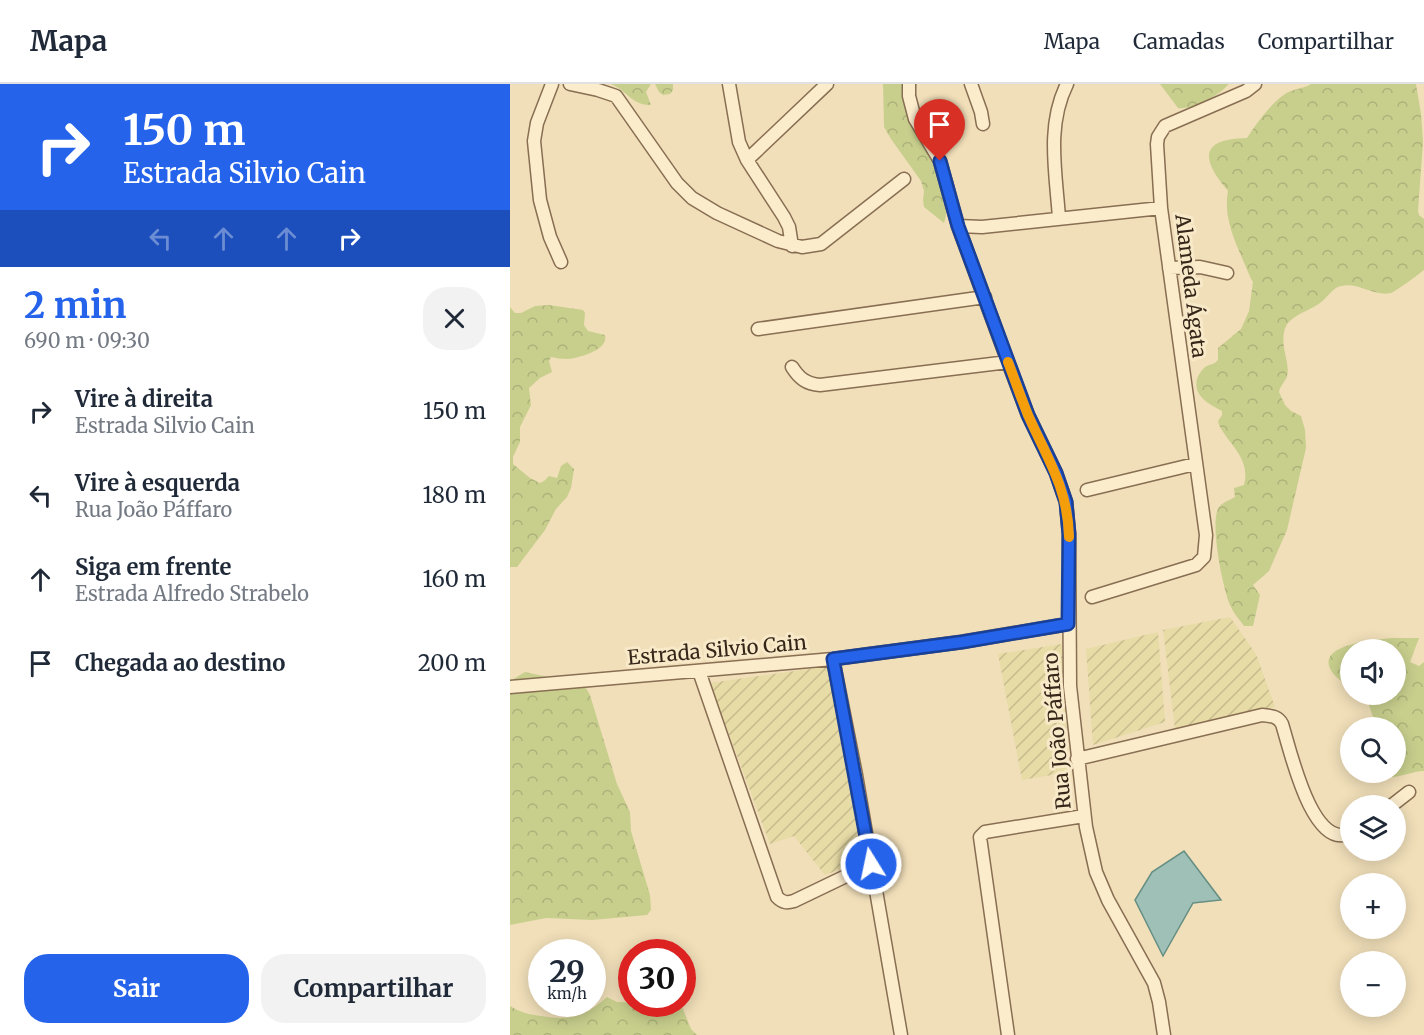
<!DOCTYPE html>
<html lang="pt">
<head>
<meta charset="utf-8">
<style>
	body { margin:0; font-family:Merriweather,serif; background:#f2f2f3; color:#1f2937; height:100vh; display:flex; flex-direction:column; font-size:22px; white-space:nowrap }
	* { box-sizing:border-box; margin:0 }
	p { font-size:20px; color:#747a83 }
	.icon { flex:none; width:33px; height:33px; fill:none; stroke:currentColor; stroke-width:2; stroke-linecap:round; stroke-linejoin:round }
	.map { position:relative; flex:1; overflow:hidden }
	.sheet { display:flex; flex-direction:column; background:#fff; width:510px }
	.sheet>* { flex:none }
	.guide { background:#2563eb; color:#fff; overflow:hidden }
	.buttons { position:absolute; left:830px; top:555px; display:grid; gap:12px }
	.buttons a { display:grid; place-items:center; width:66px; height:66px; border-radius:50%; background:#fff; box-shadow:0 3px 15px #0003; font-size:30px }
	.speed { position:absolute; left:18px; top:855px; display:flex; gap:12px; font-size:30px; font-weight:700; text-align:center }
	.speed>* { display:grid; place-content:center; width:78px; height:78px; border-radius:50%; background:#fff; box-shadow:0 3px 15px #0003; line-height:1 }
	.speed small { font-size:15px; font-weight:400 }
	.speed .limit { border:9px solid #d22; background:#fff; color:#111 }
	.pin { position:absolute; display:grid; place-items:center; width:51px; height:51px; color:#fff; margin:-62px -26px; border-radius:50% 50% 50% 0; rotate:-45deg; box-shadow:0 0 6px #0007 }
	.pin .icon { rotate:45deg }
	.me { position:absolute; width:66px; margin:-33px; rotate:350deg; stroke-linejoin:round; filter:drop-shadow(0 0 4px #0008) }
	.turn { display:flex; align-items:center; gap:21px; height:126px; padding:0 24px; font-size:27px }
	.turn .icon { width:78px; height:78px; stroke-width:2.5 }
	.turn b { display:block; font-size:42px; line-height:51px }
	.lanes { display:flex; align-items:center; height:57px; padding:0 24px; background:#0003; justify-content:center; gap:30px; direction:ltr }
	.lanes .off { opacity:.35 }
	.round { display:grid; place-items:center; flex:none; width:63px; height:63px; border-radius:24px; background:#f2f2f3 }
	.head { display:flex; align-items:center; justify-content:space-between; height:102px; padding:0 24px }
	h1 { font-size:36px; font-weight:700; line-height:45px; color:#2563eb }
	.button { display:flex; gap:12px; margin-top:auto; padding:12px 24px }
	.button a { flex:1; height:69px; border-radius:24px; background:#2563eb; color:#fff; font-size:24px; font-weight:700; line-height:69px; text-align:center }
	.button a+a { background:#f2f2f3; color:#1f2937 }
	ul { padding:0; list-style:none }
	li { display:flex; align-items:center; gap:18px; height:84px; padding:0 24px }
	li div { flex:1 }
	li b { display:block; font-size:22px }
	li em { font-style:normal }
	header { display:flex; align-items:center; gap:36px; box-sizing:border-box; height:84px; padding:0 30px; background:#fff; border-bottom:2px solid #e0e1e3 }
	header strong { font-size:28px }
	nav { display:flex; gap:33px; margin-inline-start:auto; font-size:21px }
	main { display:flex; flex:1; min-height:0 }
	.map>svg:first-child { display:block }
	.farmland { fill:url(#farmland-furrows) }
	.forest { fill:url(#forest-crowns) }
	.water { fill:#9ec0b6; stroke:#668e83; stroke-width:1.5 }
	.lines { fill:none; stroke-linecap:round; stroke-linejoin:round }
	.minor-casing { stroke:#886e53; stroke-width:15 }
	.minor { stroke:#fbeccc; stroke-width:12 }
	.route-casing { stroke:#184099; stroke-width:15 }
	.route { stroke:#2563eb; stroke-width:10 }
	.slow { stroke:#f59e0b; stroke-width:10 }
	.labels { text-anchor:middle; stroke-width:6; stroke-linejoin:round; paint-order:stroke }
	.street-label { font-size:20px; fill:#352619; stroke:#f8e9c9 }
</style>
</head>
<body>
<header>
<strong>Mapa</strong>
<nav><a>Mapa</a><a>Camadas</a><a>Compartilhar</a></nav>
</header>
<main>
<section class="sheet">
<div class="guide">
<div class="turn"><svg class="icon" aria-label="right" viewBox="0 0 24 24"><path d="M7 20v-9h11M14 6l5 5-5 5"/></svg><div><b>150 m</b>Estrada Silvio Cain</div></div>
<div class="lanes"><svg class="icon off" aria-label="left" viewBox="0 0 24 24"><path d="M17 20v-9H6M10 6l-5 5 5 5"/></svg><svg class="icon off" aria-label="ahead" viewBox="0 0 24 24"><path d="M12 20V5M6 11l6-6 6 6"/></svg><svg class="icon off" aria-label="ahead" viewBox="0 0 24 24"><path d="M12 20V5M6 11l6-6 6 6"/></svg><svg class="icon" aria-label="right" viewBox="0 0 24 24"><path d="M7 20v-9h11M14 6l5 5-5 5"/></svg></div>
</div>
<div class="head"><div><h1>2 min</h1><p>690 m · 09:30</p></div><a class="round"><svg class="icon" aria-label="close" viewBox="0 0 24 24"><path d="M6 6l12 12M18 6L6 18"/></svg></a></div>
<ul>
<li><svg class="icon" aria-label="right" viewBox="0 0 24 24"><path d="M7 20v-9h11M14 6l5 5-5 5"/></svg><div><b>Vire à direita</b><p>Estrada Silvio Cain</p></div><em>150 m</em></li>
<li><svg class="icon" aria-label="left" viewBox="0 0 24 24"><path d="M17 20v-9H6M10 6l-5 5 5 5"/></svg><div><b>Vire à esquerda</b><p>Rua João Páffaro</p></div><em>180 m</em></li>
<li><svg class="icon" aria-label="ahead" viewBox="0 0 24 24"><path d="M12 20V5M6 11l6-6 6 6"/></svg><div><b>Siga em frente</b><p>Estrada Alfredo Strabelo</p></div><em>160 m</em></li>
<li><svg class="icon" aria-label="arrive" viewBox="0 0 24 24"><path d="M6 21V4h12l-3 4 3 4H6"/></svg><div><b>Chegada ao destino</b></div><em>200 m</em></li>
</ul>
<div class="button"><a>Sair</a><a>Compartilhar</a></div>
</section>
<div class="map">
<svg width="914" height="951" viewBox="0 0 914 951">
	<defs>
		<pattern id="farmland-furrows" width="10" height="10" patternUnits="userSpaceOnUse" patternTransform="scale(1.5)"><rect width="10" height="10" fill="#e7dba6"/><path d="M-1 1l2-2M0 10L10 0M9 11l2-2" fill="none" stroke="#c7bc8e"/></pattern>
		<pattern id="forest-crowns" width="20" height="18" patternUnits="userSpaceOnUse" patternTransform="scale(1.5)"><rect width="20" height="18" fill="#c8cf8d"/><path d="M2 6a3 3 0 1 1 6 0M12 15a3 3 0 1 1 6 0" fill="none" stroke="#acb279"/></pattern>
	</defs>
	<rect width="100%" height="100%" fill="#f1dfb9"/>
	<path class="farmland" d="M720,533L746,570L765,623L665,645L653,546Z
		M648,548L655,638L583,661L576,565Z
		M552,560L559,688L512,696L488,570Z
		M320,582L354,777L315,791L284,752L260,760L200,599Z"/>
	<path class="forest" d="M101,0H141L136,8L141,21C121,21 118,7 101,0Z
		M145,0H163V6L160,10L153,11L149,8Z
		M373,0H407C402,18 414,32 421,48C433,73 443,111 434,139L414,123L413,116L414,107L411,97L381,55L374,43Z
		M650,0H719C708,12 684,26 668,24Z
		M801,0H906L911,30L913,58L908,127L909,131L914,135V186C909,190 885,208 881,209C864,213 849,198 831,202C822,204 817,214 810,219C801,226 782,231 776,242C768,259 781,280 777,292C775,298 770,302 769,308L775,321L781,327L791,332L795,346L796,364L777,446L759,487L743,501L750,511L743,542H734C730,536 724,530 721,523C713,507 699,437 709,423C713,418 720,416 725,413L724,404L734,401C741,374 719,361 709,341L708,337L712,331V327C700,320 683,313 687,295C688,291 692,286 695,283C700,280 704,281 708,276V264L731,245L739,227L743,198C739,192 738,187 735,181C725,157 713,133 718,107C691,75 689,55 737,54C746,40 761,19 775,10C782,5 793,5 801,0Z
		M39,221L73,226L75,229L74,241L78,247L95,251C99,266 69,274 57,275C52,275 46,274 41,273L39,277L42,288L30,294L19,304L21,321L10,343V358L3,373V380L20,394L30,399L34,397L39,392L47,394L51,382L57,378L64,385L61,404L57,413L46,425L35,446L7,483H0V223L5,229H11L25,222Z
		M882,554H909L900,578L909,582L914,578V687C898,687 883,699 869,689L885,688V644L861,643L864,636L856,612V611L885,610V566H840V595L837,601C832,597 825,593 822,588C803,560 866,556 882,554Z
		M15,588L70,600L76,604L80,611L107,700L120,728L121,747L140,811L141,826L137,831L82,836L36,834L0,841V597Z
		M97,913L107,918L171,920L181,945L187,951H0V922C9,928 21,931 31,932C60,937 75,933 97,913Z"/>
	<path class="water" d="M674,767L711,816L683,819L653,872L625,816L642,788Z"/>
	<g class="lines">
		<g class="minor-casing">
			<path id="minor" d="M42,0L27,39L24,57L30,116L40,153L51,178
				M60,0L88,6L106,12L167,99L182,114L207,129L268,157L292,163L311,160L394,95
				M219,0L229,58L237,76L274,133L279,143L282,162
				M399,0V12L405,35L430,77L448,142L498,278L518,331L546,389L556,418L559,450L560,602L576,743L586,788L598,816L644,899L649,918L654,951
				M461,0L471,28L473,40
				M237,76L317,0
				M549,134C546,89 536,42 557,0
				M448,142L472,143L651,124
				M659,184L690,183L717,189
				M248,245L475,213
				M282,283C289,294 296,300 310,301L498,278
				M577,406L685,380
				M582,513L686,481L694,473L696,451L651,124L647,60L648,53L655,42L736,7L745,0
				M323,575L346,691L391,951
				M189,587L267,813C273,819 277,819 284,817L361,780
				M0,603L323,575L451,558L558,540
				M567,675L752,631C761,632 768,632 772,640C780,665 802,767 840,749
				M881,722L899,708
				M498,951L470,753L475,748L574,732"/>
		</g>
		<use href="#minor" class="minor"/>
	</g>
	<g class="lines">
		<g class="route-casing">
			<path id="route" d="M361,780L323,575L452,558L558,540L559,450L556,418L546,389L518,331L448,142L430,77"/>
		</g>
		<use href="#route" class="route"/>
		<path class="slow" d="M498,278C505,296 511,314 518,331C537,374 558,404 559,453"/>
	</g>
	<g class="labels">
		<g class="street-label">
			<text transform="translate(681 202) rotate(83)" y="7">Alameda Ágata</text>
			<text transform="translate(207 566) rotate(-5)" y="7">Estrada Silvio Cain</text>
			<text transform="translate(547 647) rotate(-95)" y="7">Rua João Páffaro</text>
		</g>
	</g>
</svg>
<div class="buttons">
<a><svg class="icon" aria-label="sound" viewBox="0 0 24 24"><path d="M4 9h4l5-4v14l-5-4H4zM17 9q2 3 0 6"/></svg></a>
<a><svg class="icon" aria-label="search" viewBox="0 0 24 24"><circle cx="10" cy="10" r="6"/><path d="M15 15l6 6"/></svg></a>
<a><svg class="icon" aria-label="layers" viewBox="0 0 24 24"><path d="M12 4l9 5-9 5-9-5zM3 14l9 5 9-5"/></svg></a>
<a>+</a>
<a>−</a>
</div>
<div class="speed"><div>29<small>km/h</small></div><div class="limit">30</div></div>
<div class="pin" style="left:430px;top:77px;background:#d93025"><svg class="icon" aria-label="arrive" viewBox="0 0 24 24"><path d="M6 21V4h12l-3 4 3 4H6"/></svg></div>
<svg class="me" style="left:361px;top:780px" viewBox="-20 -20 40 40"><circle r="17" fill="#2563eb" stroke="#fff" stroke-width="3"/><path d="M0-11L8 9 0 5-8 9z" fill="#fff"/></svg>
</div>
</main>
</body>
</html>
